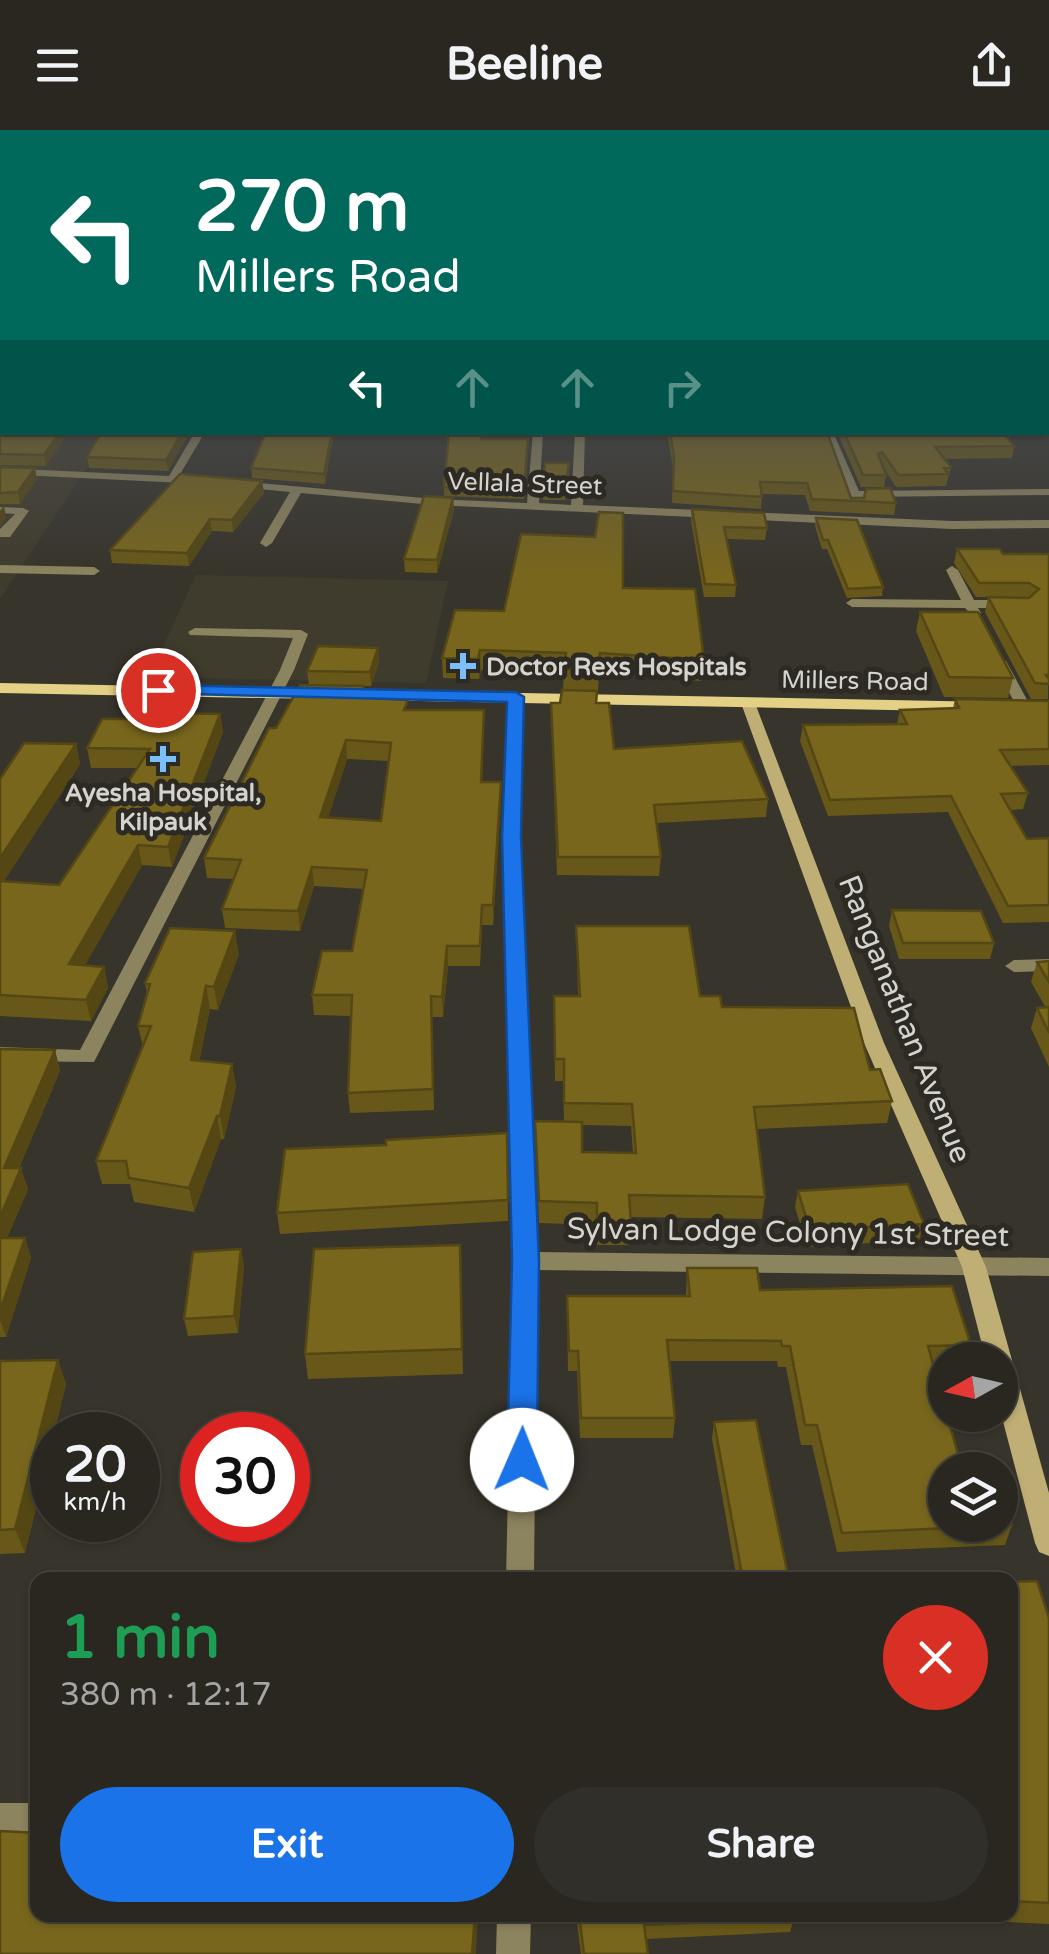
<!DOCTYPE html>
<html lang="en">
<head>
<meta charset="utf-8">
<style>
	body { margin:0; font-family:"Varela Round",sans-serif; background:#312f29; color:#f1f3f6; height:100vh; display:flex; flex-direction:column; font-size:38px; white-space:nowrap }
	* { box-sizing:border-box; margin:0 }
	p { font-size:32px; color:#a5a5a5 }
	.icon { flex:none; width:55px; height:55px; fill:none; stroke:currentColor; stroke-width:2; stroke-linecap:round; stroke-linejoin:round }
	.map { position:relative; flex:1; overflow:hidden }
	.details { position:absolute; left:30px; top:1442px; width:988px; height:350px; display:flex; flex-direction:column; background:#292720; border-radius:20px; box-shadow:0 2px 8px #0004,0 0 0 2px #45443e }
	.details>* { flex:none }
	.hud { position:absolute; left:0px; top:0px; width:1050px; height:305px; box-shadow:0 2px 8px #0004,0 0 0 2px #45443e; background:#00695c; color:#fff; overflow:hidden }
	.needle { width:65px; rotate:262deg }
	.controls { position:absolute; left:928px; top:1212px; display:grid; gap:20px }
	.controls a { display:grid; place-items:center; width:90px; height:90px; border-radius:50%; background:#292720; box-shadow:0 2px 8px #0004,0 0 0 2px #45443e; font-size:50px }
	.speed { position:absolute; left:30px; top:1282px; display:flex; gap:20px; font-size:50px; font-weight:700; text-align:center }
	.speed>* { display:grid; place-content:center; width:130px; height:130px; border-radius:50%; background:#292720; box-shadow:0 2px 8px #0004,0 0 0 2px #45443e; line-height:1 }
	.speed small { font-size:25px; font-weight:400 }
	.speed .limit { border:15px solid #d22; background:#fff; color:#111 }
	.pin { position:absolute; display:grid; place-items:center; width:85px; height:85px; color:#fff; margin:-42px; border:5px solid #fff; border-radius:50%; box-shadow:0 2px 10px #0007 }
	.me { position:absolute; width:110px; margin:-55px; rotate:1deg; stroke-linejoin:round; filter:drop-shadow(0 0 8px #0008) }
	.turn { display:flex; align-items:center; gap:35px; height:210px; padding:0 30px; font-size:45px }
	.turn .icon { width:130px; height:130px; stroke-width:2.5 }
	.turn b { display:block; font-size:70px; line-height:85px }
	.lanes { display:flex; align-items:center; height:95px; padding:0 30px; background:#0003; justify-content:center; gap:50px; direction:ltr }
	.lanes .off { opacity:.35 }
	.round { display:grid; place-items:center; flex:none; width:105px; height:105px; border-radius:52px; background:#312f29 }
	.head { display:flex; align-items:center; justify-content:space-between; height:170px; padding:0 30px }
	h1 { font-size:60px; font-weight:800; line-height:75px; color:#1e9e55 }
	.primary-button { display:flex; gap:20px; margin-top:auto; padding:20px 30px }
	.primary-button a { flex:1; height:115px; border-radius:60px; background:#1a73e8; color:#fff; font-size:40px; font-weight:800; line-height:115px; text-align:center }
	.primary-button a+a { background:#312f29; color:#f1f3f6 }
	header { display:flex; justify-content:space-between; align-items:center; height:130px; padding:0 30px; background:#292720; font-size:45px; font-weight:800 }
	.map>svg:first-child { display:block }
	.built { fill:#403c2d }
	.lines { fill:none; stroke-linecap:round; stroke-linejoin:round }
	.street { fill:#8c835f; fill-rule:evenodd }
	.secondary { fill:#bfaf75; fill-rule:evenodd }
	.primary { fill:#e5d185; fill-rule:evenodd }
	.wall { fill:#675819; fill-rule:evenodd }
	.shaded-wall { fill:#544714 }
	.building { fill:#78661d; stroke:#544714; stroke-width:2.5; fill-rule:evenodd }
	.route { fill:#1a73e8; stroke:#114b97; stroke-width:2.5 }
	.poi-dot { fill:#7abff8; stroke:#2c2a22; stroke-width:4 }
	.labels { text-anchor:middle; stroke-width:10; stroke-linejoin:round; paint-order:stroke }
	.far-street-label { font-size:25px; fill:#d5d3ce; stroke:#2c2a22 }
	.far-poi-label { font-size:25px; font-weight:bold; fill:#d5d3ce; stroke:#2c2a22; text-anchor:start }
	.street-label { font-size:30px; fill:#d5d3ce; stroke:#2c2a22 }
</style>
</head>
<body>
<header><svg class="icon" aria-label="menu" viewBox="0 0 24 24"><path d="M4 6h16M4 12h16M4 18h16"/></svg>Beeline<svg class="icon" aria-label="share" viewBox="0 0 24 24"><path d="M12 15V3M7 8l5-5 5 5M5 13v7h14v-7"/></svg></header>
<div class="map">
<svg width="1049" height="1824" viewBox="0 0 1049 1824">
	<rect width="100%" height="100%" fill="#37342b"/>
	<path class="built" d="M0,210L2,302L106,303L97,323L0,469Z
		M196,445L448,451L426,553L149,547Z"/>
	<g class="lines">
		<path class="street" d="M0,203L2,204V208L0,209Z
			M0,239H2V245H0Z
			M195,302H205L179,346L208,349V353L204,354L0,344V338L169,346Z
			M533,302H543L539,373L571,375L575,302H585L583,375L952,391L1049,390V398L952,399L434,375L301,363L272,413L266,417L260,413L290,362L237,357L231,354L237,351L434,369L527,373Z
			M823,302H833L859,361L1049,359V365L861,367L860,377H852L848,361Z
			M0,377L23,378L29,381L10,407H0V399L15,384L0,383Z
			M0,435L94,437L100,441L94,445L0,443Z
			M952,436L958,440L974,470H1014L1020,474L1014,478H978L981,483L974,487L965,478L852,477L846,473L852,469L961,470L946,440Z
			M195,498L301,500L308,504L294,540L94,932L0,931V917L80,920L280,540L293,508L190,505L188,502Z
			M994,528L1006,531L1031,577L1029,580L1017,577L992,531Z
			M516,563L523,567L519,707L536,1122L1049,1128V1146L537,1140L534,1450H506L513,1131L503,707L509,567Z
			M1049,829V841L1014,842L1005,836L1014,830Z
			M0,1673H38V1705H0Z
			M497,1785H531L530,1824H496Z"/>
		<path class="secondary" d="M1048,289H1049V296H1048Z
			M748,569L755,573L884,913L986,1137L1049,1363V1426L1039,1422L1035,1413L1000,1280V1230H986L962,1137L864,913L741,573Z"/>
		<path class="primary" d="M0,553L1049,573V583L0,563Z"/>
	</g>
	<path class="wall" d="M0,289L69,302L46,336L0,335Z
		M101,302H190L168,341L89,338L87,327Z
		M334,302L325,354L252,348L251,338Z
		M667,302H827L851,368L896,373L894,385L810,381L805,365L762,364L761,379L672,373L673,338Z
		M837,302H1002L1014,316L1012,328L944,329L951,337L946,356L896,357L883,337L886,345L884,357H861Z
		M481,309H528L524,369L444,366V357Z
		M545,333L569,343L565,370H543Z
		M0,337L37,349L20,374H0Z
		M262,351L264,363L233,402L212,401L189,436L112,433L110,420Z
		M453,368L454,380L437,443L405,442L404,429Z
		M692,379L767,398L765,410L727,409L736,455L735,467H704L691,391Z
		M816,388L883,457L882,466L847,468L827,419H822L815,396Z
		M957,419L1003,424H1049L1048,569H1031L985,482L988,467L1027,468L1026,467H976L954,433Z
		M623,458L704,530L702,551L599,544L598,561L563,560L564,543L481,540L479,549L443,548L442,528L504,481Z
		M920,482L1013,548L1008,568L944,567L916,501Z
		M378,518L379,532L371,556H364L365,567L409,580L484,598L482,652L501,671L493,795H482L480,836H448L443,887H432L434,980L350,983L348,963L351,886L314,885L312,865L352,821L363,759L314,756L300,801L225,798L222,779L234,749L207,748L204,728L276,598L309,555L307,541ZM347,629L389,631L381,691L328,688Z
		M955,569L1049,571V635L1011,636L1028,663L1023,679L1010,680L1027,709L1049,708V792L1003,793L948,682L828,686L800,611L803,595L897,594L900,580L953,578Z
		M551,573H596L614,619L768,669L766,687L657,693L661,727L659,746L557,745Z
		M220,584L223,602L172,737L142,735L85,835L104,837L108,858L91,891L0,886V649L76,614L80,634L4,751L59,755L138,638H91L87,618L171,589Z
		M892,780L994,813L990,829H899L889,796Z
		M576,796L722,877L870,940L892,971L887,993L757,999L765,1067L762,1089L630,1087L629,1115H596V1095L539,1093L535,991L564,992L563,951H555L554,866H578ZM582,995L631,996L633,1023L582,1022Z
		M239,824L218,880L210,879L199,931L232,934L236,957L224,1009H221L194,1082L134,1072L130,1054H102L96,1031L143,917L138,896L147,863L145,853Z
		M1049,831V937L1031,898L1037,878H1046L1031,852L1037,832Z
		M0,919L55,920L60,941L19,1038L28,1059L7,1108H25L31,1128L6,1207H0Z
		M507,1003L508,1091L280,1104L277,1083Z
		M798,1061L924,1094L919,1110L807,1117L795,1077Z
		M460,1115L463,1244L308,1249L305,1224Z
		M241,1119L244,1136L238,1203L188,1206L184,1189Z
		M687,1138L760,1160L971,1215L966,1230H945V1236H933L945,1340L1012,1395L1005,1415L837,1422L812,1315H801L786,1237H778L777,1231H669L675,1288L673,1308H580L577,1241H568L567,1166H686Z
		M58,1230L66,1254L25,1423L0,1424V1231Z
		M714,1292L789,1450H737L712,1309Z
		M1010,1452L1049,1488V1794L945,1789V1785H1010Z
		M576,1785H793L794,1788L790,1802L646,1809L649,1824H581Z"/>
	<path class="shaded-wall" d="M60,302H69L46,336L44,325Z
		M182,302H190L168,341L166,330Z
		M332,302H334L325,354L324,344Z
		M35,338L37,349L20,374L18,362Z
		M262,351L264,363L233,402L232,390Z
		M453,368L454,380L437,443V430Z
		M4,375L6,387L0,397V381Z
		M210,389L212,401L189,436L187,423Z
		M378,518L379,532L371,556L370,542Z
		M480,520L481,540L479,549L478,529Z
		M220,584L223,602L172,737L168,717Z
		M346,610L347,629L322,706L320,687Z
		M76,614L80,634L0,757V728Z
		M501,652V671L493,795V775Z
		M138,715L142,735L74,855L69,834Z
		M312,737L314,756L300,801L298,781Z
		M235,801L239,824L218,880L214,857Z
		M447,816L448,836L443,887L442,867Z
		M104,837L108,858L91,891L86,870Z
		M206,856L210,879L195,953L191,930Z
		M55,920L60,941L10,1058L4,1038Z
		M232,934L236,957L224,1009L220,986Z
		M217,986L221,1009L194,1082L189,1058Z
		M21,1038L28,1059L0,1124V1087Z
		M25,1108L31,1128L6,1207L0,1190V1181Z
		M241,1119L244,1136L238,1203L234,1186Z
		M58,1230L66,1254L25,1423L15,1399Z
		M475,1785H478L476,1824H472Z"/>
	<path class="building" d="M2,284V302H60L44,325L0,324V289Z
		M101,302H182L166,330L87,327Z
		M266,302H332L324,344L251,338Z
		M449,302H481V309H528L524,361L444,357Z
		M670,302H827L851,368H864L866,359L890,358L896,373L812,369L807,353L760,352L762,367L673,361L674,326Z
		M844,302H1002L1014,316L935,317L951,337L944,338L948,344L898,345L882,322L878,324L886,345H863Z
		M545,333H569L565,361L543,360Z
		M0,337L35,338L18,362L0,363Z
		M180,344L262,351L232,390L210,389L187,423L110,420Z
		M424,366L453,368L437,430L404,429Z
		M692,379L764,383L767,398L724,397L736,455L705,454Z
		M599,382L623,383V458L695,459L704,530L600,523L598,540L564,539L566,523L480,520L478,529L442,528L455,480L504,481L521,404L595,407Z
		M816,388L857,390L883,457L848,459L828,410H823Z
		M957,419H1000L1003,424H1049V545H1046L1049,549V554L1035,553L988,467L1029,468L1039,459L1029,453H979Z
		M920,482H978L1013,548L949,547Z
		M318,516L378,518L370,542L307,541Z
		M300,555L364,556L360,567L408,570L404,580H484L481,652H501L493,775H482L480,816H447L442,867L431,866L433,959L348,963L352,865H312L322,821H352L367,740L312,737L298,781L222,779L241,730L204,728L269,598H276ZM346,610L391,613L381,691L320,687Z
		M562,560L597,561L596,573H609L614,619L742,611L768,669L654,675L661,727H558L551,573H560Z
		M955,569L1049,571V619L1000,620L1028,663L1001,664L1027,709L1049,708V775L1008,776L951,666L830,670L803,595L907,594L900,580L959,578Z
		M174,583L220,584L168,717L138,715L69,834L104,837L86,870L0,865V751L59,755L150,619L87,618L102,589H171Z
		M24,613L76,614L0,728V649Z
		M892,780L981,781L994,813H903Z
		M576,796H689L700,866H720L722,877L854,878L870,940L880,939L892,971L754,977L765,1067L629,1065L631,1093H597V1073L539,1071L535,991L582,992V1022L636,1023L632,974L564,973V929H555L554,866H580Z
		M170,798L235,801L214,857L206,856L191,930L232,934L220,986H217L189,1058L129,1048L126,1031H96L151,896H138L150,854L145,853Z
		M1049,831V852L1037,832Z
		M1049,877V903L1037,878Z
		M0,919L55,920L4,1038H21L0,1087Z
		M507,1003L508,1070L277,1083L285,1019L386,1015V1010Z
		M908,1054L924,1094L810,1100L798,1061Z
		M0,1108H25L0,1181Z
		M460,1115L462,1219L305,1224L314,1119Z
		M241,1119L234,1186L184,1189L193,1122Z
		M687,1138H757L760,1160L952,1156L971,1215L928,1216L945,1278V1285H947L958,1324L965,1337L985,1336L986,1340H945V1395H1000V1358L1012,1395L842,1403L817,1295H805L790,1216H782L781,1211L667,1210L675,1288H581L578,1221H569L567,1166H690Z
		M58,1230L15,1399L0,1400V1231Z
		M756,1290L789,1450H743L714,1292Z
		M707,1443L709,1450H631Z
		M1037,1451L1049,1488V1773L1010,1771V1452Z
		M0,1701L38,1703V1785H475L472,1824H0Z
		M579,1785H793L794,1788L644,1795L648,1824H584Z"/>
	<linearGradient id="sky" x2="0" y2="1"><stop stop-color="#1e1d18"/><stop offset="0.43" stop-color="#4d5055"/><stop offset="1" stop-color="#4d5055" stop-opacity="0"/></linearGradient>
	<rect width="1049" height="445" fill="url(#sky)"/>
	<path class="route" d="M158,555L516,562L524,567L521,706L539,1131L537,1330L533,1340L522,1344L511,1340L507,1330L512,1131L502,706L507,572L152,563V556Z"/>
	<g class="poi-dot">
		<path d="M458 521h10v10h10v10h-10v10h-10v-10h-10v-10h10z"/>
		<path d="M158 614h10v10h10v10h-10v10h-10v-10h-10v-10h10z"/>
	</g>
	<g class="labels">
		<g class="far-street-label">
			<text transform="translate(525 353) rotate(2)" y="9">Vellala Street</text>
			<text transform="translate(855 550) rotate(1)" y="9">Millers Road</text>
		</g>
		<g class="far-poi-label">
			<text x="486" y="545">Doctor Rexs Hospitals</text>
			<text x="163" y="671" text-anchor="middle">Ayesha Hospital,<tspan x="163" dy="29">Kilpauk</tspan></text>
		</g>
		<g class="street-label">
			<text transform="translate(905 889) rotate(68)" y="10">Ranganathan Avenue</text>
			<text transform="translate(788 1102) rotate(1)" y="10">Sylvan Lodge Colony 1st Street</text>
		</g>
	</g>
</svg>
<div class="controls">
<a><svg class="needle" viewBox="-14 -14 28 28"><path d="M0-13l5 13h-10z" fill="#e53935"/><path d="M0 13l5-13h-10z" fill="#a5a5a5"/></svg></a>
<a><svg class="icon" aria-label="layers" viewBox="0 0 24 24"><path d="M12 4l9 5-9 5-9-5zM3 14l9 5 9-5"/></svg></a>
</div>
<div class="speed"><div>20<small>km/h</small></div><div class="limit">30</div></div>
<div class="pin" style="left:158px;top:560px;background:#d93025"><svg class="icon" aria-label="arrive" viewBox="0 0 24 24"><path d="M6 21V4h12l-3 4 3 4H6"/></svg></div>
<svg class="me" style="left:522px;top:1330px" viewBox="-20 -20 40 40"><circle r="19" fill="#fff"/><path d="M0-13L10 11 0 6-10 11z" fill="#1a73e8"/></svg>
<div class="hud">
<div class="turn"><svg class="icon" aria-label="left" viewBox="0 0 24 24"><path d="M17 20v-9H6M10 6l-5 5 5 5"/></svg><div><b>270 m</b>Millers Road</div></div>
<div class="lanes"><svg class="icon" aria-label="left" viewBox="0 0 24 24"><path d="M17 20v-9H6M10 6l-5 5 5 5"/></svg><svg class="icon off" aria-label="ahead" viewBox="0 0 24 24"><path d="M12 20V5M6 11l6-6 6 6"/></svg><svg class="icon off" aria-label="ahead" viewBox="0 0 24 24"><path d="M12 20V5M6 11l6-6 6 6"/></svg><svg class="icon off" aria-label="right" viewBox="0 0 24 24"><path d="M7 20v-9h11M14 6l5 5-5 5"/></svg></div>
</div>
<section class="details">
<div class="head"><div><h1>1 min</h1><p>380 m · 12:17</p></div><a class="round" style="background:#d93025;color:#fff"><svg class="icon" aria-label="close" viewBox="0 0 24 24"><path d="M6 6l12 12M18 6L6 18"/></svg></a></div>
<div class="primary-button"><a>Exit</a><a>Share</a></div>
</section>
</div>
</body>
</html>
